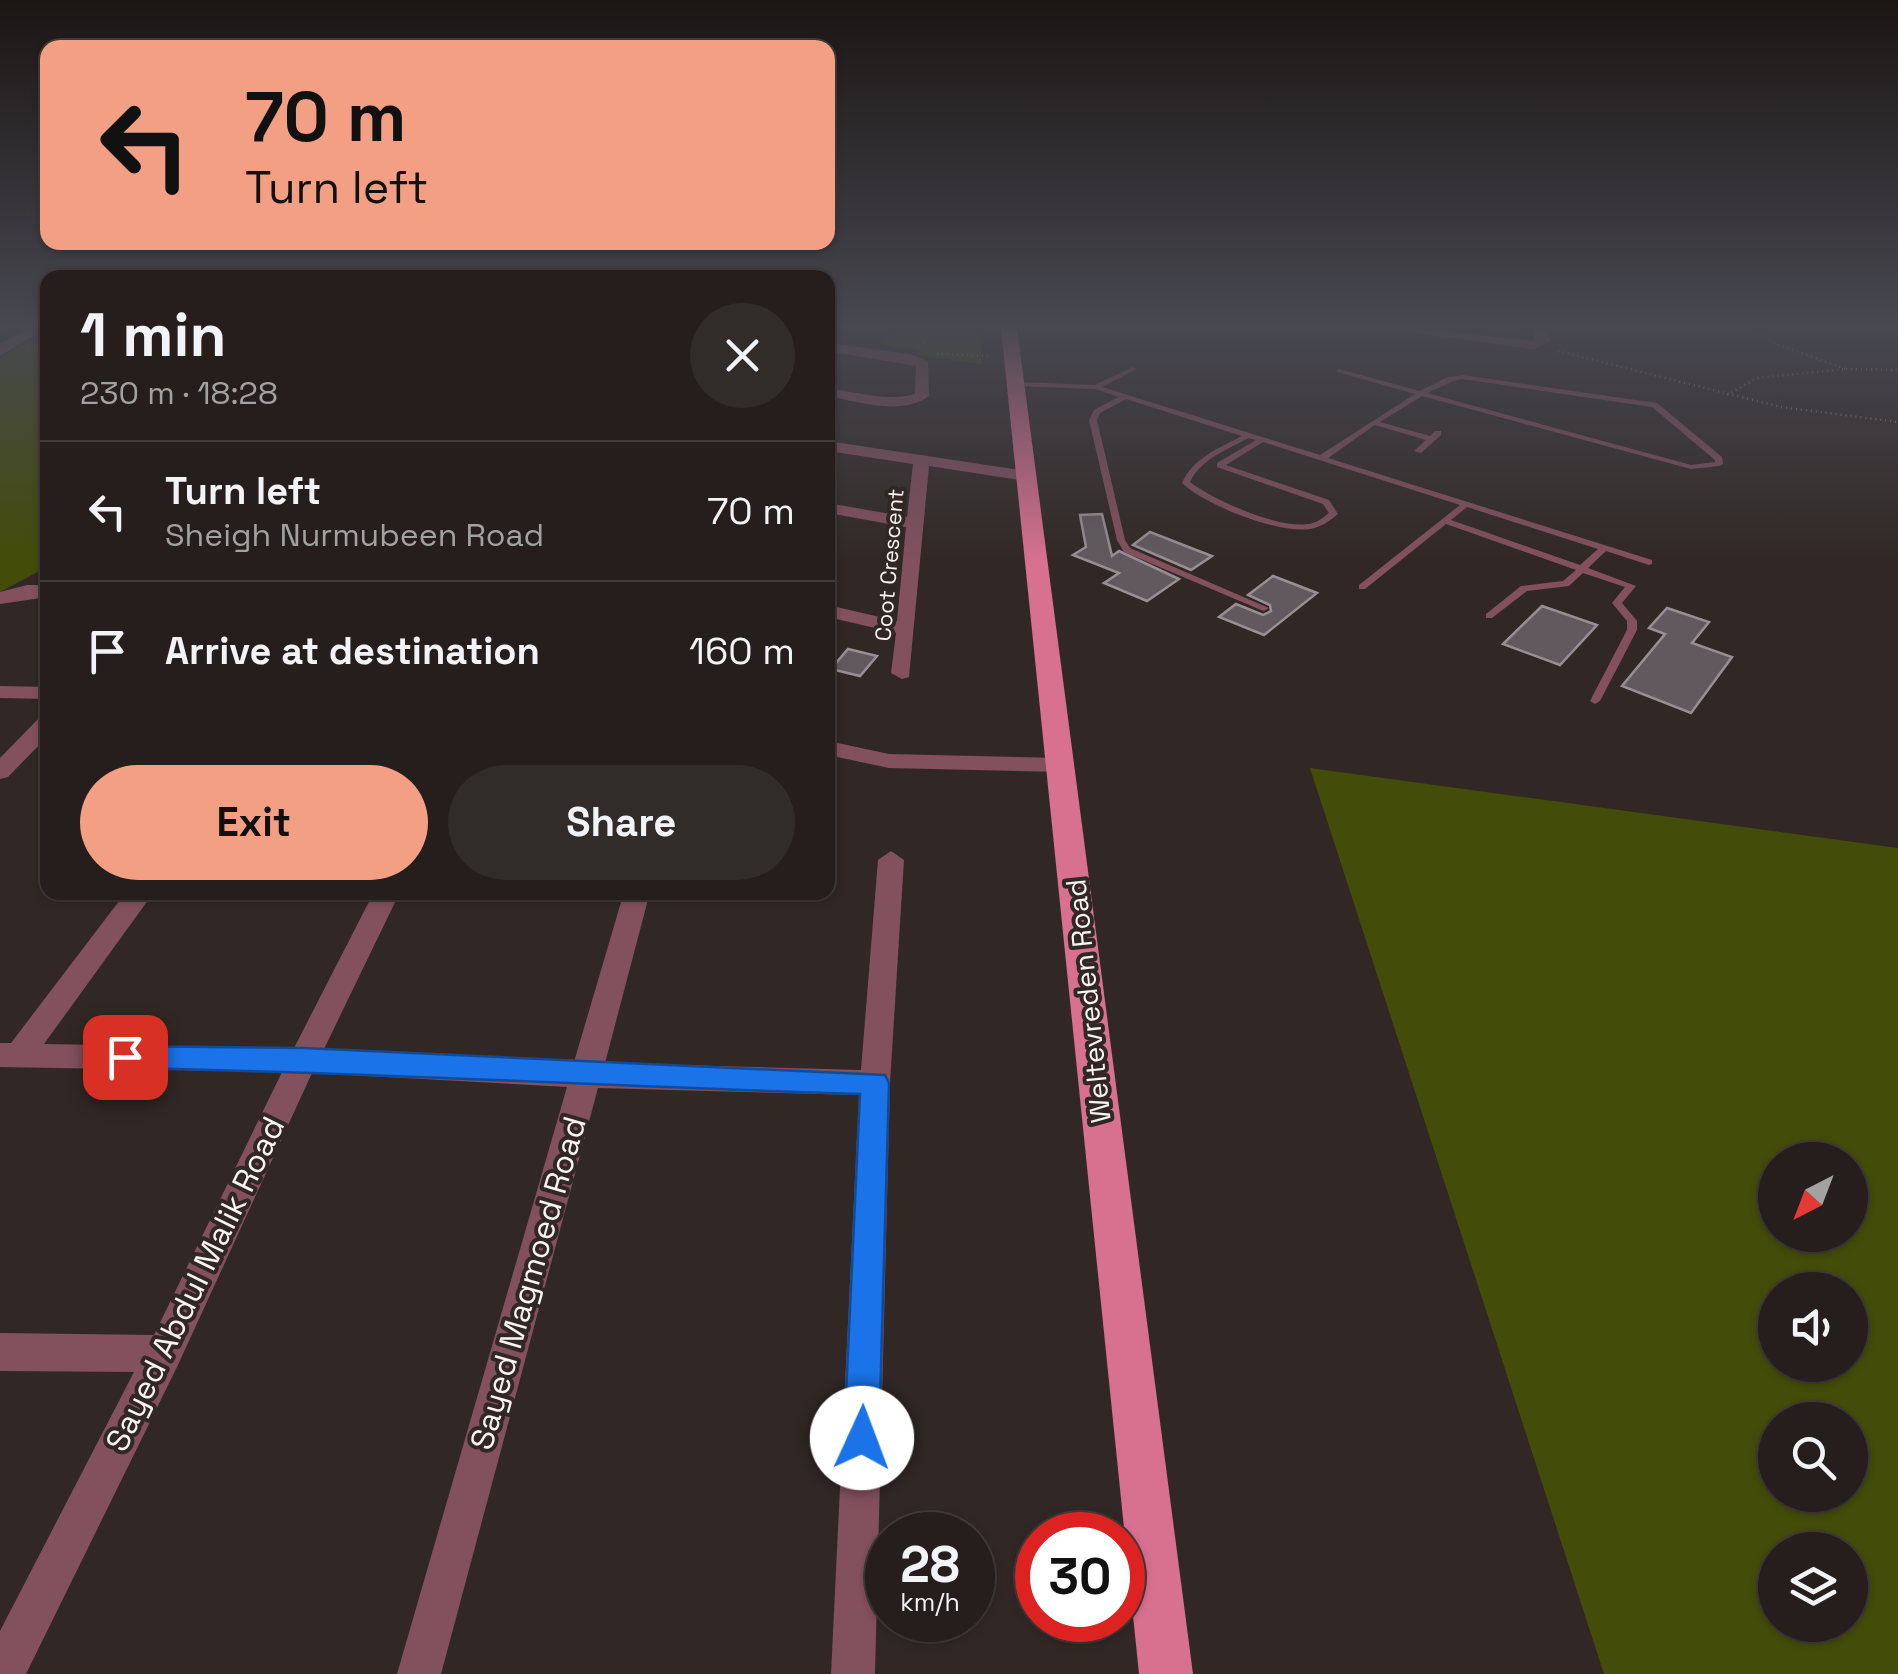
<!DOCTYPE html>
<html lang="en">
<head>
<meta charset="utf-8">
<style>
	body { margin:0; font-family:"Space Grotesk",sans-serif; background:#312b29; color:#f1f3f6; height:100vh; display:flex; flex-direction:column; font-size:38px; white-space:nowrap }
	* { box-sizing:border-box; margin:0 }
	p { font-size:32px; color:#a3a2a3 }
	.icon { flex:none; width:55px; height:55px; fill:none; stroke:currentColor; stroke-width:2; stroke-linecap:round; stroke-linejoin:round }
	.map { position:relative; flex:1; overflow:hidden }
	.drawer { position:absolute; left:40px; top:270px; width:795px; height:630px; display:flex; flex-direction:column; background:#251e1c; border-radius:20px; box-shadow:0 2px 8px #0004,0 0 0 2px #423c3b }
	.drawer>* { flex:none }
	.banner { position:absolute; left:40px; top:40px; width:795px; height:210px; border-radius:20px; box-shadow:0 2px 8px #0004,0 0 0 2px #423c3b; background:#f39f83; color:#111; overflow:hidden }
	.needle { width:65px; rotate:222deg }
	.controls { position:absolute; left:1758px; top:1142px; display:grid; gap:20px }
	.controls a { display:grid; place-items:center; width:110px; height:110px; border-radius:50%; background:#251e1c; box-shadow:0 2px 8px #0004,0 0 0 2px #423c3b; font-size:50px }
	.speed { position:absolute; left:865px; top:1512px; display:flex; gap:20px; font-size:50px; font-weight:700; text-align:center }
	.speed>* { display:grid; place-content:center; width:130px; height:130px; border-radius:50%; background:#251e1c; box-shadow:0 2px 8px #0004,0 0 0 2px #423c3b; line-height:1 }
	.speed small { font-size:25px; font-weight:400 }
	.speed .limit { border:15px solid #d22; background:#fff; color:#111 }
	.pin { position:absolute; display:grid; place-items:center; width:85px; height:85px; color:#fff; margin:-42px; border-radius:20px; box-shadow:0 5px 15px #0006 }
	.me { position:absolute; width:110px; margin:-55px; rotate:2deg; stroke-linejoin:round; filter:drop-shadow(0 0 8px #0008) }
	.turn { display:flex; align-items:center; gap:35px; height:210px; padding:0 40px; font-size:45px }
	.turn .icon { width:130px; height:130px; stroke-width:2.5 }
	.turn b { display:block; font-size:70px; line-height:85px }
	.round { display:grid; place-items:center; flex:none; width:105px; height:105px; border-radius:52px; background:#312b29 }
	.head { display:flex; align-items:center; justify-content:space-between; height:170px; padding:0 40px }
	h1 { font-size:60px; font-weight:600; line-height:75px }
	.primary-button { display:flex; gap:20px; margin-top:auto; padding:20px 40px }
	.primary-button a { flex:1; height:115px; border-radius:60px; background:#f39f83; color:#111; font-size:40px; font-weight:600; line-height:115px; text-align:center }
	.primary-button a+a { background:#312b29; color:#f1f3f6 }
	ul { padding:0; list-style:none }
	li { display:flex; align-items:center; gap:30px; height:140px; padding:0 40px; border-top:2px solid #423c3b }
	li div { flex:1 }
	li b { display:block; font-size:38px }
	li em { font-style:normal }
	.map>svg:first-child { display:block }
	.green { fill:#434c09; fill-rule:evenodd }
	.building { fill:#61595e; stroke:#988f95; stroke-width:2.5 }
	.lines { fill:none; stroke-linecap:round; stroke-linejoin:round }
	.path { stroke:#8c8482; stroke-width:2.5; stroke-dasharray:1 4; stroke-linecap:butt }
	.service { fill:#83505e; fill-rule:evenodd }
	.minor { fill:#83505e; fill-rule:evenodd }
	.tertiary { fill:#83505e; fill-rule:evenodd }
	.primary { fill:#d87090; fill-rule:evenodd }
	.route { fill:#1a73e8; stroke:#114b97; stroke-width:2.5 }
	.labels { text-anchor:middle; stroke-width:8; stroke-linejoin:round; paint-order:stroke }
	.far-street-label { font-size:22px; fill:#f9f3f1; stroke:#312825 }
	.street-label { font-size:28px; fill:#f9f3f1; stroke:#312825 }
	.near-street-label { font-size:32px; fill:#f9f3f1; stroke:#312825 }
</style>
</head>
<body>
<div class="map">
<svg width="1898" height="1674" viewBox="0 0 1898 1674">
	<rect width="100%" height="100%" fill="#312825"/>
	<path class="green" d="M898,328L979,330L982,364L916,355L919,350L880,344Z
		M47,331V567L0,592V357Z
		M1310,768L1898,848V1674H1604ZM1775,1160H1850V1235H1775ZM1775,1290H1850V1365H1775ZM1775,1420H1850V1495H1775ZM1775,1550H1850V1625H1775Z"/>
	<path class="building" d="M1102,514L1112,556L1119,551L1179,579L1147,601L1104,583L1119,573L1073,555L1086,547L1080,515Z
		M1150,532L1191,548L1212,556L1191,570L1133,545Z
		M1273,576L1317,593L1264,635L1219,617L1236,604L1263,615L1271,611L1270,605L1248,595Z
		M1542,606L1597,625L1560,665L1503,644Z
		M1667,608L1709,622L1692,643L1732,657L1691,713L1622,686L1665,634L1649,628Z
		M848,649L877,656L860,676L831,669Z"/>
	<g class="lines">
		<path class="path" d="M918,328L925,346
			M1558,351L1781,407L1898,422
			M937,354L991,356
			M1846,369L1898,370
			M1727,395L1757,378L1846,369L1776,344L1747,328"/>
		<path class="service" d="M1133,367L1136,369L1135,370L1102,387L1320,455L1415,394L1337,372L1336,371L1339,369L1420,391L1446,378L1462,375L1657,403L1722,457L1723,464L1719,466L1691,469L1422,396L1380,422L1430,436L1435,431H1441V435L1421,453L1414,451L1426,440L1375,425L1328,458L1652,560V564L1649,565L1606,551L1588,568L1636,586L1622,603L1637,621V630L1600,701L1595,704L1590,701L1627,630V621L1612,603L1625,587L1583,573L1569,586L1527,591L1492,618H1486V614L1521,586L1563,581L1576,570L1446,524L1365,589H1359V585L1460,505L1263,442L1226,465L1329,500L1338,514C1330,521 1321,527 1310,529C1278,534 1205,505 1182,483C1193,458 1219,448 1242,436L1126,399L1100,413L1097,420L1125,540L1130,548L1269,608L1264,611L1261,610L1124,552L1117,540L1089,420L1094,410L1119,397L1095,389L1016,386L1012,384L1016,382L1095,385ZM1462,379L1652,407L1715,460V462L1691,465L1427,393L1451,382ZM1249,438L1256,440L1217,463V467L1323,504L1329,513C1323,518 1316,523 1308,524C1279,529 1213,500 1190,482C1201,459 1228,449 1249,438ZM1467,507L1598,549L1580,565L1451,520Z"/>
		<path class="minor" d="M1377,328H1418L1533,341L1536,328H1548L1549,342L1534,349Z
			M828,343L910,354L928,361L929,396C901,416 859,402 828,396V388C857,392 886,402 915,394L916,366L828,351Z
			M828,441L1026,471L1034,476L1026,481L929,466L909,677L902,679L891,673L896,633L828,617V605L897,621L906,527L828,513V503L907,517L913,464L828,451Z
			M27,585H48V597L0,604V592Z
			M0,686L48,687V699L0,698Z
			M48,715V736L8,777L0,779V758L40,717Z
			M828,741L889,754L1061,758L1073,765L1061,772L889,768L828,755Z
			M891,851L904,860L890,1083L875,1674H831L859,1095L598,1088L441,1674H397L567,1087L312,1073L177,1367L26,1674H0V1631L134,1372L0,1371V1333L154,1335L282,1072L0,1067V1043H11L126,892H154L44,1044L294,1048L374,892H400L324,1049L574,1062L624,892H650L605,1063L861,1070L878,860Z"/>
		<path class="tertiary" d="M28,328H47L0,356V344Z"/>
		<path class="primary" d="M1001,328H1017L1193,1674H1139Z"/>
	</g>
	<linearGradient id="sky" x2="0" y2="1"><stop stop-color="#1b1614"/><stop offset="0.58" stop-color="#484851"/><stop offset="1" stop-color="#484851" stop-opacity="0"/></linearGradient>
	<rect width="1898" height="562" fill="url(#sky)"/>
	<path class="route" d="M125,1046L303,1048L885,1075L889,1083L879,1438L874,1450L862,1455L849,1450L844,1438L860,1094C615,1087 370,1072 125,1068L115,1065L111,1057L115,1049Z"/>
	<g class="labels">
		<g class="far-street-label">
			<text transform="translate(889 565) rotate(-85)" y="8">Coot Crescent</text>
		</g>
		<g class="street-label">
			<text transform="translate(1088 1001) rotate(-96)" y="10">Weltevreden Road</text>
		</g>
		<g class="near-street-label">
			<text transform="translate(528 1283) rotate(-74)" y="11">Sayed Magmoed Road</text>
			<text transform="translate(195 1284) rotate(-64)" y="11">Sayed Abdul Malik Road</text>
		</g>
	</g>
</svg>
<div class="controls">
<a><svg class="needle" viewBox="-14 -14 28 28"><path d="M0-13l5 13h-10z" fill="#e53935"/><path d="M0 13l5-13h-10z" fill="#a3a2a3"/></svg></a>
<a><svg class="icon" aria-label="sound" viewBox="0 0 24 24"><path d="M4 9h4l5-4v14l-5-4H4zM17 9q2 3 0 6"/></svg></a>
<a><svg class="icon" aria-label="search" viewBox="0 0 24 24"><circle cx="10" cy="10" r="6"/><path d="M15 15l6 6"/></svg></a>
<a><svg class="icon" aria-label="layers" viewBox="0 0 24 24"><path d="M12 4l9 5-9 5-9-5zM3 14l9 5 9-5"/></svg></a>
</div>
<div class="speed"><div>28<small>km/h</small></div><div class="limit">30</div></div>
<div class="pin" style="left:125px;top:1057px;background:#d93025"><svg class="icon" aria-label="arrive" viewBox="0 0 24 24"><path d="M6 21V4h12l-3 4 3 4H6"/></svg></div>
<svg class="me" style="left:862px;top:1438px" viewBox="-20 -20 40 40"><circle r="19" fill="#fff"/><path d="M0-13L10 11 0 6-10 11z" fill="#1a73e8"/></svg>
<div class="banner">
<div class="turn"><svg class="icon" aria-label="left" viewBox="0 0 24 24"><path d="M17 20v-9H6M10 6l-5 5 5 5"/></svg><div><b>70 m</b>Turn left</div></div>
</div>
<section class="drawer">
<div class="head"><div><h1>1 min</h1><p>230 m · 18:28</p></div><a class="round"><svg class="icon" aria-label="close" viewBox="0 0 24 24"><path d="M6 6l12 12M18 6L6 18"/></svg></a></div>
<ul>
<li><svg class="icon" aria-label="left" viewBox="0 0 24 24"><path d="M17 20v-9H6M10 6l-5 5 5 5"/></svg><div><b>Turn left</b><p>Sheigh Nurmubeen Road</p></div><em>70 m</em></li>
<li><svg class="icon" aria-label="arrive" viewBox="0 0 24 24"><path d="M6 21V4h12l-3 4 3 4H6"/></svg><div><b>Arrive at destination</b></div><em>160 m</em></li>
</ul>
<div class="primary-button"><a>Exit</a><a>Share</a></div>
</section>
</div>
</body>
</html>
